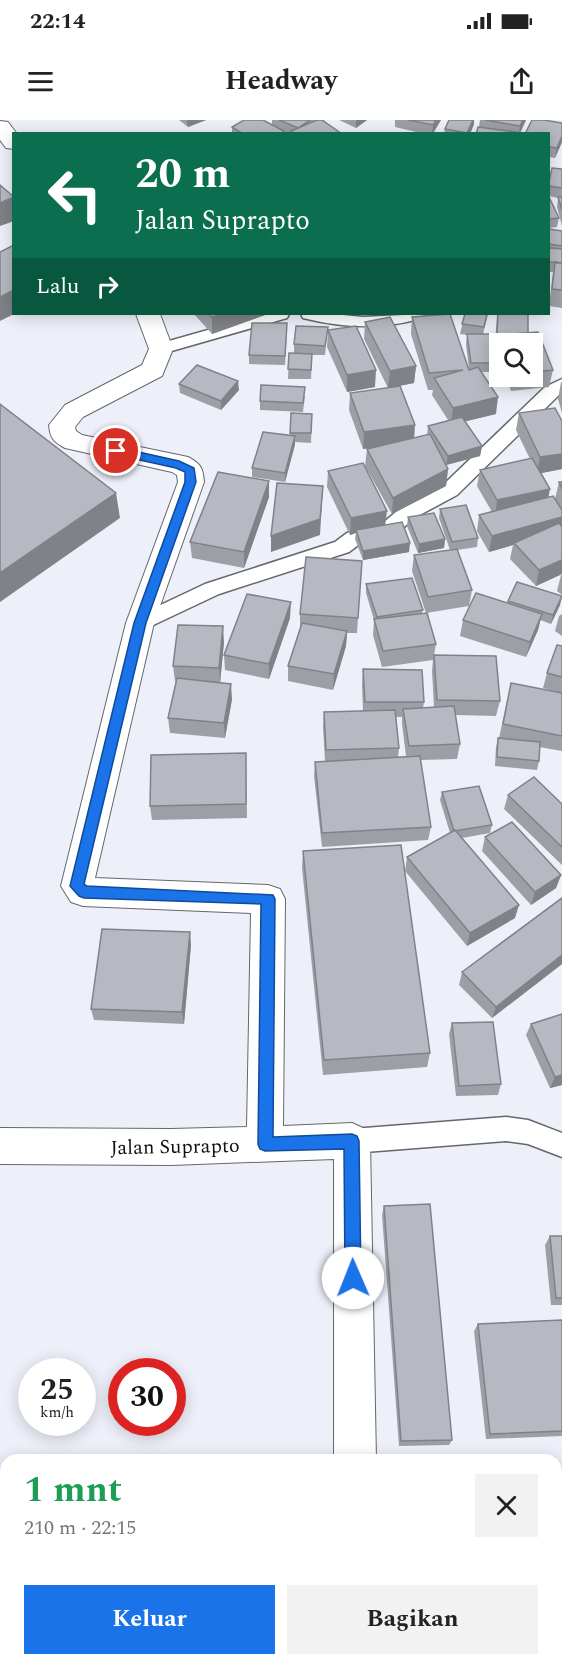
<!DOCTYPE html>
<html lang="id">
<head>
<meta charset="utf-8">
<style>
	body { margin:0; font-family:Spectral,serif; background:#f2f2f2; color:#222; height:100vh; display:flex; flex-direction:column; font-size:22px; white-space:nowrap }
	* { box-sizing:border-box; margin:0 }
	p { font-size:20px; color:#767676 }
	.icon { flex:none; width:33px; height:33px; fill:none; stroke:currentColor; stroke-width:2; stroke-linecap:round; stroke-linejoin:round }
	.map { position:relative; flex:1; overflow:hidden }
	.details { position:absolute; left:0px; top:1334px; width:562px; height:212px; display:flex; flex-direction:column; background:#fff; border-radius:18px 18px 0 0; box-shadow:0 3px 15px #0003 }
	.details>* { flex:none }
	.top-card { position:absolute; left:12px; top:12px; width:538px; height:183px; border-radius:0px; box-shadow:0 3px 15px #0003; background:#0b6e4f; color:#fff; overflow:hidden }
	.fabs { position:absolute; left:489px; top:213px; display:grid; gap:12px }
	.fabs a { display:grid; place-items:center; width:54px; height:54px; border-radius:0px; background:#fff; box-shadow:0 3px 15px #0003; font-size:30px }
	.speed { position:absolute; left:18px; top:1238px; display:flex; gap:12px; font-size:30px; font-weight:700; text-align:center }
	.speed>* { display:grid; place-content:center; width:78px; height:78px; border-radius:50%; background:#fff; box-shadow:0 3px 15px #0003; line-height:1 }
	.speed small { font-size:15px; font-weight:400 }
	.speed .limit { border:9px solid #d22; background:#fff; color:#111 }
	.pin { position:absolute; display:grid; place-items:center; width:51px; height:51px; color:#fff; margin:-26px; border:3px solid #fff; border-radius:50%; box-shadow:0 2px 6px #0007 }
	.me { position:absolute; width:66px; margin:-33px; rotate:359deg; stroke-linejoin:round; filter:drop-shadow(0 0 4px #0008) }
	.turn { display:flex; align-items:center; gap:21px; height:126px; padding:0 24px; font-size:27px }
	.turn .icon { width:78px; height:78px; stroke-width:2.5 }
	.turn b { display:block; font-size:42px; line-height:51px }
	.then { display:flex; align-items:center; height:57px; padding:0 24px; background:#0003; gap:12px; font-size:22px }
	.round { display:grid; place-items:center; flex:none; width:63px; height:63px; border-radius:0px; background:#f2f2f2 }
	.summary { display:flex; align-items:center; justify-content:space-between; height:102px; padding:0 24px }
	h1 { font-size:36px; font-weight:700; line-height:45px; color:#1e9e55 }
	.button { display:flex; gap:12px; margin-top:auto; padding:12px 24px }
	.button a { flex:1; height:69px; border-radius:0px; background:#1a73e8; color:#fff; font-size:24px; font-weight:700; line-height:69px; text-align:center }
	.button a+a { background:#f2f2f2; color:#222 }
	.status { display:flex; justify-content:space-between; align-items:center; height:42px; padding:0 30px; background:#fff; direction:ltr }
	.status svg { height:16px; fill:currentColor }
	header { display:flex; justify-content:space-between; align-items:center; height:78px; padding:0 24px; background:#fff; font-size:27px; font-weight:700 }
	.map>svg:first-child { display:block }
	.lines { fill:none; stroke-linecap:round; stroke-linejoin:round }
	.lane-casing { stroke:#64676e; stroke-width:3 }
	.street-casing { stroke:#64676e; stroke-width:2 }
	.lane { fill:#fff; fill-rule:evenodd }
	.street { fill:#fff; fill-rule:evenodd }
	.wall { fill:#9d9fa6; fill-rule:evenodd }
	.shaded-wall { fill:#7f8287 }
	.building { fill:#b6b9c1; stroke:#7f8287; stroke-width:1.5 }
	.route { fill:#1a73e8; stroke:#114b97; stroke-width:1.5 }
	.labels { text-anchor:middle; stroke-width:4.5; stroke-linejoin:round; paint-order:stroke }
	.street-label { font-size:20px; fill:#0f1013; stroke:#fff }
</style>
</head>
<body>
<div class="status"><b>22:14</b><svg viewBox="0 0 49 12"><path d="M0 12V9h3v3zM5 12V6h3v6zM10 12V3h3v9zM15 12V0h3v12zM26 1h20v11H26zM47 4h2v5h-2z"/></svg></div>
<header><svg class="icon" aria-label="menu" viewBox="0 0 24 24"><path d="M4 6h16M4 12h16M4 18h16"/></svg>Headway<svg class="icon" aria-label="share" viewBox="0 0 24 24"><path d="M12 15V3M7 8l5-5 5 5M5 13v7h14v-7"/></svg></header>
<div class="map">
<svg width="562" height="1544" viewBox="0 0 562 1544">
	<rect width="100%" height="100%" fill="#edf0f9"/>
	<g class="lines">
		<g class="lane-casing">
			<path id="lane" d="M264,194H289L287,198L161,234L155,233L153,229L155,225Z
				M301,194H333L363,197L424,194L422,198C382,210 343,208 303,198Z
				M562,259V272L457,375L416,397L398,412L361,423L349,432L219,474L147,508L140,510L133,508L130,503L133,498L205,464L335,422L347,413L384,402L402,387L443,365L545,267Z
				M506,997L528,1000L562,1013V1037L528,1024L506,1021L352,1033L343,1029L339,1021L343,1013L352,1009Z"/>
		</g>
		<g class="street-casing">
			<path id="street" d="M0,1L8,2L17,14H14V29L6,28L0,20Z
				M136,194H160L173,229L162,256L83,297L75,307L76,311L82,315L188,337C201,344 203,348 204,362L154,503L95,758L268,765L280,769L285,779L283,1006L352,1003L365,1009L370,1021L376,1340H334V1039L171,1045L0,1044V1008L171,1009L247,1007L251,793L83,786L71,782L61,766L126,503L178,362L177,355L172,352L65,328C54,322 50,318 49,305L65,285L142,245L149,229Z
				M556,1430H562V1474H556Z"/>
		</g>
		<use href="#lane" class="lane"/>
		<use href="#street" class="street"/>
	</g>
	<path class="wall" d="M179,0H206L188,7Z
		M272,0H325L324,1L342,14H288L284,12V14H232V7L272,5Z
		M339,0H367L356,8Z
		M395,0H441L433,14H425L395,7Z
		M480,0H526L520,14H476L479,7Z
		M562,3V22L555,38L549,37V14Z
		M474,4L470,14H444L445,9Z
		M562,49V106L557,87L558,78L549,76V62Z
		M549,77L559,98L557,107L549,108Z
		M549,109L562,111V188L549,186L553,152H549Z
		M194,194H265V195L212,214Z
		M465,194H488L483,214L495,243L493,252H481L496,294L465,301L482,326L480,336L446,345L443,340L448,349L446,366L392,394L365,346L367,329L377,327L363,329L349,290L350,273L414,318L427,315L428,306L448,300L432,275L433,270H428L411,214L412,197L469,249L466,224L467,215L460,214Z
		M497,194H528V213L553,250L549,267L511,271L506,256H532V224H500V239L497,232L499,223H495Z
		M365,202L416,246L414,263L388,268L364,219Z
		M328,207L325,235H312L311,259H288L289,233H294V224Z
		M328,210L375,267L347,272L327,227Z
		M287,213L285,245L249,244V235Z
		M561,262H562V293L558,279Z
		M179,264L239,270L221,290L180,273Z
		M305,276L303,292L260,290V281Z
		M291,293L312,294L311,323L295,322L285,362L252,357V348L290,315Z
		M519,293L562,301V349L541,353L548,377L555,379L559,362H562V454L536,466L510,439L513,425L489,432L477,411L479,395L492,392L477,366L480,350L530,339L516,310Z
		M328,351L385,405L409,432L363,440L355,419L356,413L350,415L327,367Z
		M269,361V377L244,448L192,438L190,422Z
		M440,389L478,418L477,427L457,430L472,470L469,486L426,493L412,451L414,435L450,430L439,398Z
		M408,397L445,419L444,428L418,433L407,406Z
		M362,441L357,513H347L346,526L333,570L288,561V546L300,508V494Z
		M561,455H562V475L557,471Z
		M366,464L423,490L422,493L436,524L434,535L500,581L496,596L455,595L460,624L457,639L420,640L431,707L428,720L322,727L314,656L315,642L325,641L323,607L324,592L363,591L362,564L363,549L424,582L423,588L434,587L432,551L433,540L382,547L373,515L374,500L366,473ZM396,597H402V604L406,636L398,637L399,628Z
		M508,481L560,485L551,504L540,500L538,510L526,537L460,516L463,500L507,483Z
		M562,494V516L555,511L559,496Z
		M290,498L269,559L225,550L224,535Z
		M224,522L220,563L232,579L225,618L170,613L168,598L176,561H175L173,546Z
		M562,526V631L539,627V641L537,650L495,646L496,627L498,618H499L511,563L561,573L543,568L547,553Z
		M246,633L247,698L152,700L150,686Z
		M442,672L492,705L490,713L462,718L515,798L467,826L405,751L407,737L450,713L440,680Z
		M508,675L562,684V745L504,689Z
		M485,717L561,755L556,768L531,785L482,731Z
		M303,731L430,933L427,947L323,955L302,748Z
		M562,778V844L492,898L459,865L462,852Z
		M191,825L184,904L94,900L91,889Z
		M562,894V965L550,968L526,915L531,904Z
		M452,903L501,964L498,975L456,976L449,914Z
		M384,1086L452,1320L449,1325L399,1326L382,1095Z
		M550,1116H562V1185H551L545,1125Z
		M562,1200V1316L486,1319L474,1211L478,1204Z"/>
	<path class="shaded-wall" d="M187,0H206L188,7Z
		M356,0H367L356,8Z
		M436,0H441L432,14L433,5Z
		M473,0H474V4L470,14H467Z
		M523,0H526L519,14L520,6Z
		M562,16V22L555,38L557,28Z
		M14,77V101L0,106V83Z
		M14,170V194L0,201V177Z
		M222,194H265V195L212,214V197Z
		M416,246L414,263L388,268L390,251Z
		M376,250L375,267L347,272V255Z
		M238,261L239,270L221,290V281Z
		M498,277L496,294L451,305L453,288Z
		M415,305L414,321L363,329L364,312Z
		M295,316V325L285,362V353Z
		M482,326L480,336L446,345L448,336Z
		M562,334V349L537,354L540,337Z
		M448,349L446,366L392,394L393,378Z
		M269,361V377L244,448V432Z
		M323,366L320,415L271,432V416Z
		M550,369L547,385L495,397L497,380Z
		M116,373L120,398L0,482V453Z
		M387,391L385,407L356,410V413L350,415L351,398Z
		M562,397V413L514,423L513,425L489,432L492,416Z
		M445,419L444,428L418,433L419,424Z
		M410,423L409,432L363,440V431Z
		M562,440V454L536,466L539,450Z
		M562,477L560,485L551,504L553,495Z
		M291,482L290,498L269,559V544Z
		M542,494L538,510L526,537L530,522Z
		M223,506L224,522L220,563L219,548Z
		M347,511L346,526L333,570L334,554Z
		M231,564L232,579L225,618L224,603Z
		M561,755L556,768L531,785L535,772Z
		M519,785L515,798L467,826L470,813Z
		M190,812L191,825L184,904L182,892Z
		M562,835V844L492,898L496,887Z
		M562,955V965L550,968L555,957Z"/>
	<path class="building" d="M244,0H263L284,11L280,14H243L232,7Z
		M279,0H310L298,8Z
		M317,0H322L342,14H294L291,11Z
		M408,0H436L433,5Z
		M449,0H473L467,13L445,9Z
		M485,0H523L520,6Z
		M532,0H544L562,3V16L557,28L549,27V14H525Z
		M478,7L516,12L515,14H476Z
		M552,48L562,49V68L549,66V62Z
		M0,65L14,77L0,83Z
		M549,77L559,98L549,99Z
		M558,77H562V90Z
		M549,109L562,111V126L549,124Z
		M14,125V170L0,177V132Z
		M549,128L562,129V143L549,142Z
		M555,142L562,143V170L552,169Z
		M208,194H222L212,197Z
		M450,194L469,250L478,247L498,277L453,288L434,258L463,250L429,253L412,197Z
		M465,194H487L484,207L462,204Z
		M498,194H528V213L509,215L497,214Z
		M390,197L416,246L390,251L365,202Z
		M252,203H287L285,236L249,235Z
		M296,206L328,207L325,226L294,224Z
		M356,206L376,250L347,255L328,210Z
		M538,212L553,250L532,252V224H503L500,215Z
		M467,214H490L495,243H471Z
		M289,233L312,234L311,250L288,249Z
		M197,245L238,261L221,281L179,264Z
		M261,265L305,267L303,283L260,281Z
		M400,266L415,305L364,312L350,273Z
		M0,284L116,373L0,453Z
		M555,288L562,301V334L540,337L519,293Z
		M291,293L312,294L311,313H290Z
		M462,297L482,326L448,336L428,306Z
		M263,312L295,316L285,353L252,348Z
		M430,314L448,349L393,378L367,329Z
		M532,338L550,369L497,380L480,350Z
		M363,343L387,391L351,398L328,351Z
		M218,352L269,361L244,432L190,422Z
		M559,362H562V369Z
		M277,363L323,366L320,399L271,416Z
		M553,376L562,390V397L492,416L479,395Z
		M466,385L478,418L452,422L440,389Z
		M434,393L445,419L419,424L408,397Z
		M402,402L410,423L363,431L356,410Z
		M559,403L562,407V440L539,450L514,423Z
		M457,429L472,470L428,477L414,435Z
		M306,437L362,441L358,498L300,494Z
		M412,458L423,490L377,497L366,464Z
		M517,462L562,476L553,495L508,481Z
		M476,473L542,494L530,522L463,500Z
		M247,474L291,482L269,544L224,535Z
		M427,493L436,524L383,531L374,499Z
		M302,503L347,511L334,554L288,546Z
		M178,505L223,506L219,548L173,546Z
		M557,525L562,526V557L547,553Z
		M434,535L496,536L500,581L437,580Z
		M363,549L422,550L424,582H365Z
		M177,558L231,564L224,603L168,598Z
		M511,563L562,573V616L503,604Z
		M454,586L460,624L409,626L403,589Z
		M395,590L399,628L326,630L324,592Z
		M498,618L540,622L539,641L497,637Z
		M246,633V684L150,686L151,635Z
		M420,636L431,707L322,713L315,642Z
		M534,657L562,684V727L508,675Z
		M479,666L492,705L454,711L442,672Z
		M512,702L561,755L535,772L485,717Z
		M455,710L519,785L470,813L407,737Z
		M401,725L430,933L324,940L303,731Z
		M562,778V835L496,887L462,852Z
		M102,809L190,812L182,892L91,889Z
		M562,894V955L555,957L531,904Z
		M493,902L501,964L459,966L452,903Z
		M430,1084L452,1320L401,1321L384,1086Z
		M550,1116H562V1178H556Z
		M562,1200V1311L490,1314L478,1204Z"/>
	<path class="route" d="M116,327L179,341L194,348L196,362L146,503L84,764L87,766L273,775L275,779L273,1017L352,1014L357,1016L359,1021L361,1158L359,1163L353,1166L348,1163L345,1158L344,1029L265,1031L260,1029L258,1024L261,784L84,778L79,776L70,766L134,503L185,362V352L176,348L112,334V329Z"/>
	<g class="labels">
		<g class="street-label">
			<text transform="translate(175 1026) rotate(-1)" y="7">Jalan Suprapto</text>
		</g>
	</g>
</svg>
<div class="fabs">
<a><svg class="icon" aria-label="search" viewBox="0 0 24 24"><circle cx="10" cy="10" r="6"/><path d="M15 15l6 6"/></svg></a>
</div>
<div class="speed"><div>25<small>km/h</small></div><div class="limit">30</div></div>
<div class="pin" style="left:116px;top:331px;background:#d93025"><svg class="icon" aria-label="arrive" viewBox="0 0 24 24"><path d="M6 21V4h12l-3 4 3 4H6"/></svg></div>
<svg class="me" style="left:353px;top:1158px" viewBox="-20 -20 40 40"><circle r="19" fill="#fff"/><path d="M0-13L10 11 0 6-10 11z" fill="#1a73e8"/></svg>
<div class="top-card">
<div class="turn"><svg class="icon" aria-label="left" viewBox="0 0 24 24"><path d="M17 20v-9H6M10 6l-5 5 5 5"/></svg><div><b>20 m</b>Jalan Suprapto</div></div>
<div class="then">Lalu<svg class="icon" aria-label="right" viewBox="0 0 24 24"><path d="M7 20v-9h11M14 6l5 5-5 5"/></svg></div>
</div>
<section class="details">
<div class="summary"><div><h1>1 mnt</h1><p>210 m · 22:15</p></div><a class="round"><svg class="icon" aria-label="close" viewBox="0 0 24 24"><path d="M6 6l12 12M18 6L6 18"/></svg></a></div>
<div class="button"><a>Keluar</a><a>Bagikan</a></div>
</section>
</div>
</body>
</html>
